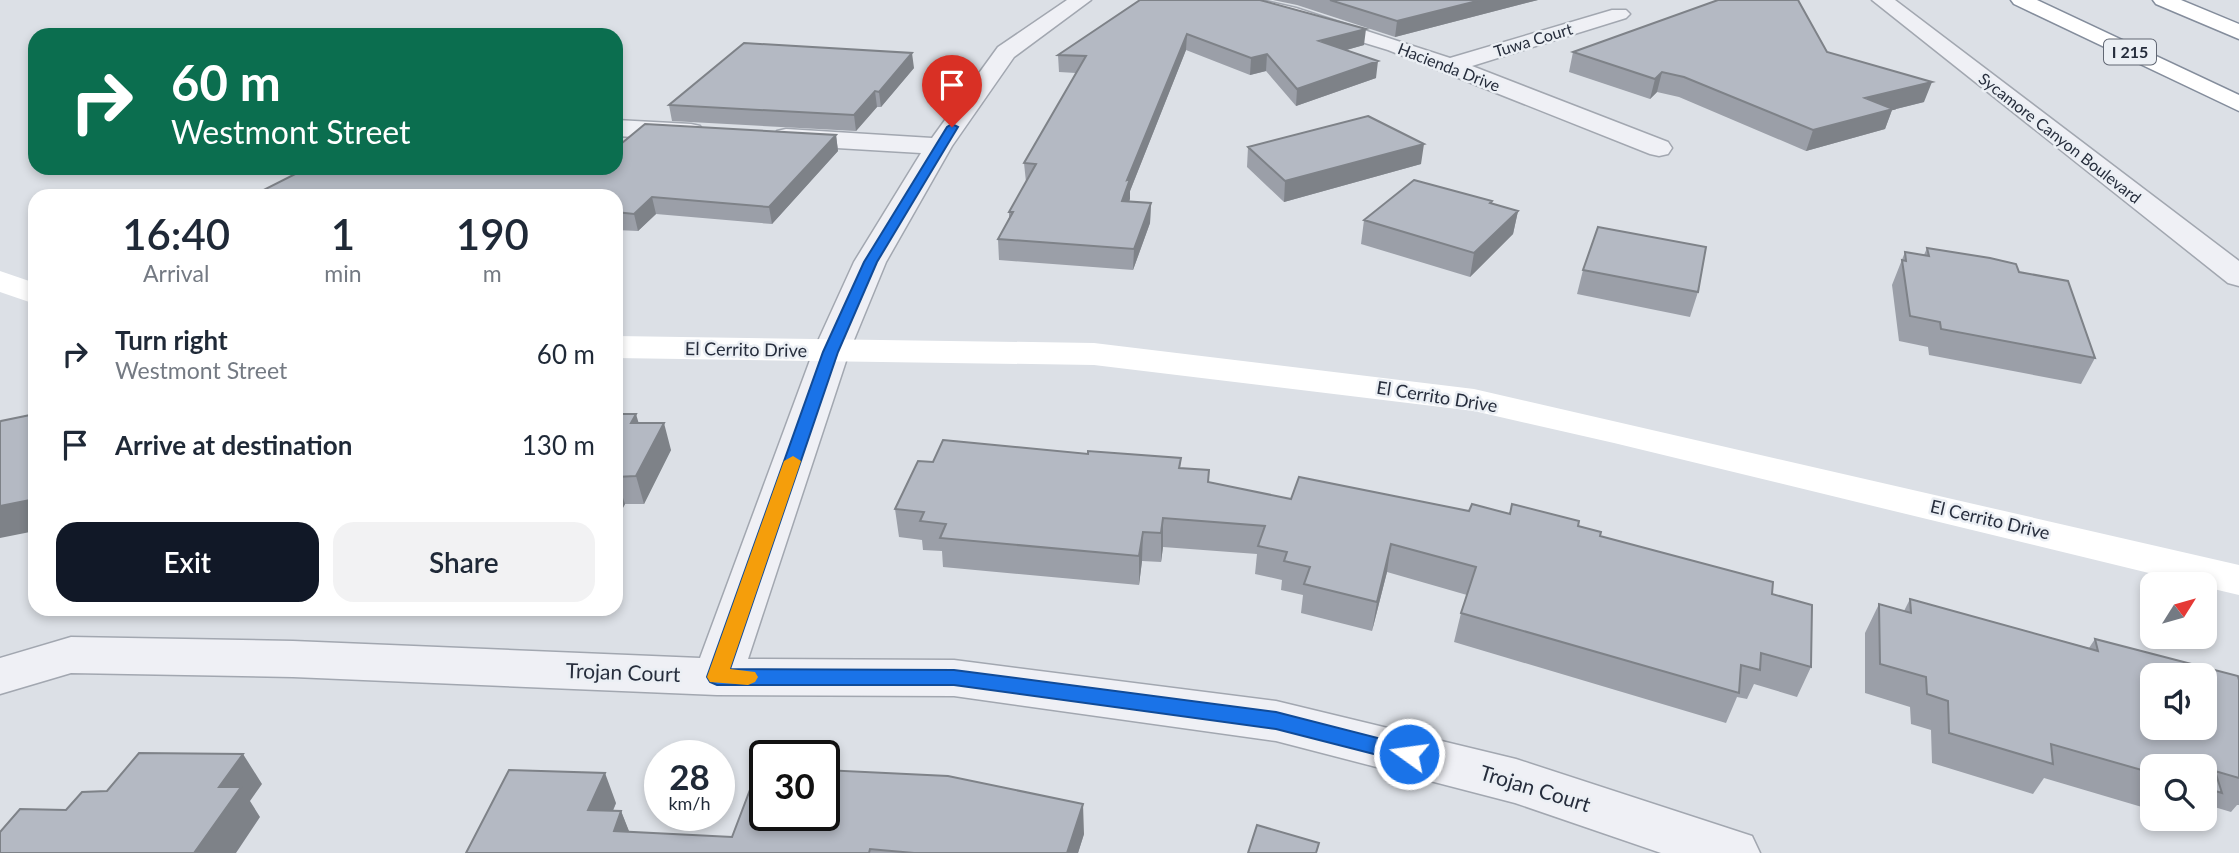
<!DOCTYPE html>
<html lang="en">
<head>
<meta charset="utf-8">
<style>
	body { margin:0; font-family:Lato,sans-serif; background:#f2f2f3; color:#1f2937; height:100vh; display:flex; flex-direction:column; font-size:26px; white-space:nowrap }
	* { box-sizing:border-box; margin:0 }
	p { font-size:23px; color:#747a83 }
	.icon { flex:none; width:38px; height:38px; fill:none; stroke:currentColor; stroke-width:2; stroke-linecap:round; stroke-linejoin:round }
	.map { position:relative; flex:1; overflow:hidden }
	.details { position:absolute; left:28px; top:189px; width:595px; height:427px; display:flex; flex-direction:column; background:#fff; border-radius:21px; box-shadow:0 4px 10px #0003 }
	.details>* { flex:none }
	.top-card { position:absolute; left:28px; top:28px; width:595px; height:147px; border-radius:21px; box-shadow:0 4px 10px #0003; background:#0b6e4f; color:#fff; overflow:hidden }
	.needle { width:46px; rotate:53deg }
	.controls { position:absolute; left:2140px; top:572px; display:grid; gap:14px }
	.controls a { display:grid; place-items:center; width:77px; height:77px; border-radius:14px; background:#fff; box-shadow:0 4px 10px #0003; font-size:35px }
	.speed { position:absolute; left:644px; top:740px; display:flex; gap:14px; font-size:35px; font-weight:700; text-align:center }
	.speed>* { display:grid; place-content:center; width:91px; height:91px; border-radius:50%; background:#fff; box-shadow:0 4px 10px #0003; line-height:1 }
	.speed small { font-size:18px; font-weight:400 }
	.speed .limit { border:4px solid #111; border-radius:10px; background:#fff; color:#111 }
	.pin { position:absolute; display:grid; place-items:center; width:60px; height:60px; color:#fff; margin:-72px -30px; border-radius:50% 50% 50% 0; rotate:-45deg; box-shadow:0 0 7px #0007 }
	.pin .icon { rotate:45deg }
	.me { position:absolute; width:77px; margin:-38px; rotate:284deg; stroke-linejoin:round; filter:drop-shadow(0 0 5px #0008) }
	.turn { display:flex; align-items:center; gap:24px; height:147px; padding:0 28px; font-size:32px }
	.turn .icon { width:91px; height:91px; stroke-width:2.5 }
	.turn b { display:block; font-size:49px; line-height:60px }
	.eta { display:flex; justify-content:space-evenly; align-items:center; height:119px; text-align:center }
	.eta b { font-size:42px; font-weight:600; line-height:49px }
	.cta { display:flex; gap:14px; margin-top:auto; padding:14px 28px }
	.cta a { flex:1; height:80px; border-radius:21px; background:#111827; color:#fff; font-size:28px; font-weight:600; line-height:80px; text-align:center }
	.cta a+a { background:#f2f2f3; color:#1f2937 }
	ul { padding:0; list-style:none }
	li { display:flex; align-items:center; gap:21px; height:91px; padding:0 28px }
	li div { flex:1 }
	li b { display:block; font-size:26px }
	li em { font-style:normal }
	.map>svg:first-child { display:block }
	.lines { fill:none; stroke-linecap:round; stroke-linejoin:round }
	.street-casing { stroke:#a2a7b0; stroke-width:3 }
	.highway-casing { stroke:#848d9c; stroke-width:3 }
	.street { fill:#eff0f5; fill-rule:evenodd }
	.secondary { fill:#fff; fill-rule:evenodd }
	.highway { fill:#fff; fill-rule:evenodd }
	.wall { fill:#9b9fa8 }
	.shaded-wall { fill:#7e8288 }
	.building { fill:#b4b9c3; stroke:#7e8288; stroke-width:2; fill-rule:evenodd }
	.route { fill:#1a73e8; stroke:#114b97; stroke-width:2 }
	.slow { fill:#f59e0b }
	.labels { text-anchor:middle; stroke-width:5; stroke-linejoin:round; paint-order:stroke }
	.far-street-label { font-size:16px; fill:#262d3c; stroke:#ebeff4 }
	.shield { fill:#ebeff4; stroke:#616773; stroke-width:2 }
	.shield-label { font-size:16px; font-weight:bold; fill:#262d3c }
	.street-label { font-size:18px; fill:#262d3c; stroke:#ebeff4 }
	.near-street-label { font-size:21px; fill:#262d3c; stroke:#ebeff4 }
</style>
</head>
<body>
<div class="map">
<svg width="2239" height="853" viewBox="0 0 2239 853">
	<rect width="100%" height="100%" fill="#dce0e6"/>
	<g class="lines">
		<g class="street-casing">
			<path id="street" d="M1067,0H1091L1014,57L952,146L886,262L849,352L748,659L954,660L1276,701L1516,759L1752,836L1760,853H1661L1515,803L1276,741L954,696L717,695L293,677L71,673L0,694V658L71,637L293,641L700,658L813,352L854,262L921,153L786,145L777,143L773,137L777,131L786,129L932,138L998,47Z
				M1224,0H1261L1296,8L1450,58L1612,10H1626L1630,14L1626,18L1472,66L1668,142L1672,148L1668,154L1659,156L1650,154L1388,50L1283,18L1227,4Z
				M1872,0H1895L2239,261V286L2228,283Z
				M616,120L691,124L700,126L704,132L700,138L691,140L616,136Z"/>
		</g>
		<g class="highway-casing">
			<path id="highway" d="M2011,0H2037L2239,95V111L2014,4Z
				M2153,0H2181L2239,24V39L2156,4Z"/>
		</g>
		<use href="#street" class="street"/>
		<path class="secondary" d="M0,271L35,283V304L0,292Z
			M616,336L1094,343L1474,389L2239,565V595L2205,587V584H2194L1614,443L1474,411L1094,365L616,358Z"/>
		<use href="#highway" class="highway"/>
	</g>
	<path class="wall" d="M1140,0L1364,45L1346,50L1376,78L1296,106L1266,71L1250,75L1186,50L1130,191L1129,201L1151,203L1150,223L1133,270L999,260L998,239L1009,218V212L1026,182L1024,163L1076,73L1059,72L1058,55Z
		M1273,0H1538L1395,37L1297,5Z
		M1573,52H1827L1924,102L1892,110L1885,129L1806,151L1679,97L1657,92L1650,99L1569,72Z
		M914,68L881,107H877L856,131L672,121L669,105Z
		M836,135L838,151L772,224L656,214L638,231L616,230V196H252L616,168Z
		M1248,147L1421,164L1284,202L1247,167Z
		M1491,203L1518,211L1513,234L1470,277L1361,244L1364,220Z
		M1927,248L2019,272L2095,358L2081,384L1929,355L1928,347L1899,341L1892,285L1905,252L1924,255Z
		M1583,270L1698,292L1690,317L1577,294Z
		M616,414L639,423L671,450L644,504H625L616,521Z
		M1088,454L1181,458L1180,468L1209,482L1291,499L1510,514L1578,526L1600,536L1772,594L1811,667L1797,697L1754,684L1747,699L1737,697L1726,723L1454,642L1461,613L1467,595L1387,572L1372,631L1301,613L1303,595L1281,590L1282,580L1255,574L1257,554L1163,547L1161,562L1142,561L1139,585L943,567L942,551L923,550L922,540L899,537L895,509L933,462Z
		M1910,599L2089,648L2095,639L2239,680V805H2237L2231,812L2211,806L2205,814V766H2152V810L2044,778L2033,794L1932,763L1931,730L1911,724L1910,707L1865,693V633L1879,604L1904,611Z
		M616,803L613,811H621L629,832L732,837L1084,834L1078,853H466Z
		M2184,819H2201L2197,823Z"/>
	<path class="shaded-wall" d="M1481,0H1538L1395,37L1397,21Z
		M1366,29L1364,45L1318,58L1319,41Z
		M1187,34L1186,50L1130,191V199L1122,221V201L1127,180Z
		M912,53L914,68L881,107L879,92Z
		M1267,54L1266,71L1250,75L1251,58Z
		M1378,61L1376,78L1296,106L1297,89Z
		M1662,72L1657,92L1650,99L1655,79Z
		M1932,82L1924,102L1892,110L1885,129L1806,151L1813,130L1865,98Z
		M875,91L877,107L856,131L854,115Z
		M836,135L838,151L772,224L769,207Z
		M1424,144L1421,164L1284,202L1285,181Z
		M652,197L656,214L638,231L634,214Z
		M1151,203L1150,223L1133,270L1134,249Z
		M1518,211L1513,234L1470,277L1474,253Z
		M636,414L644,441L631,423Z
		M664,423L671,450L644,504L636,476Z
		M616,476L625,504L616,521Z
		M35,499V531L0,538V506Z
		M1163,518V547L1161,562V533Z
		M1143,532L1142,561L1139,585V556Z
		M1391,544L1387,572L1372,631L1377,602Z
		M243,754L262,784L250,801L260,817L236,853H194L219,787Z
		M605,773L616,803L600,840L588,810Z
		M1083,804L1084,834L1078,853H1067Z
		M621,811L633,841L614,831Z"/>
	<path class="building" d="M1140,0H1260L1366,29L1319,41L1378,61L1297,89L1267,54L1251,58L1187,34L1127,180L1130,179L1122,201L1151,203L1134,249L998,239L1013,212H1009L1036,164L1024,163L1086,56L1058,55Z
		M1330,0H1481L1397,21Z
		M1718,0H1798L1827,52L1932,82L1865,98L1893,109L1813,130L1684,77L1662,72L1655,79L1573,52Z
		M744,43L912,53L879,92L875,91L854,115L669,105Z
		M1368,116L1424,144L1285,181L1248,147Z
		M645,124L836,135L769,207L652,197L634,214L616,212V196H380L363,193L358,196H252L307,168H616V148Z
		M1414,180L1492,201L1490,203L1518,211L1474,253L1364,220Z
		M1598,227L1706,247L1698,292L1583,270Z
		M1927,248L1990,258L2016,264L2019,272L2068,281L2095,358L1941,329L1940,322L1910,316L1902,260L1906,261L1905,252L1929,256Z
		M35,414V499L0,506V422L1,421Z
		M616,414H636L631,423H664L636,476L616,477Z
		M943,440L1088,454V451L1181,458L1179,468L1209,470L1208,482L1291,499L1299,477L1469,511L1472,504L1510,514L1512,504L1579,521L1578,526L1601,532L1600,536L1773,582L1772,594L1812,605L1811,667L1761,653L1760,670L1741,665L1739,693L1461,613L1476,567L1391,544L1377,602L1304,584L1310,567L1284,561L1287,552L1258,546L1265,526L1163,518L1161,533L1143,532L1139,556L940,538L946,524L920,521L924,512L895,509L918,461L933,462Z
		M1910,599L2098,651L2095,639L2238,676L2239,680V778L2215,771L2222,793L2205,788V766H2152V773L2051,744L2053,764L1949,733L1948,701L1927,694L1926,677L1880,664L1879,604L1911,613ZM2152,676H2205V728H2152Z
		M139,753L243,754L219,787H241L194,853H0V832L20,809L66,810L82,792L107,791Z
		M759,766L765,767V816H824V770L948,776L1083,804L1067,853H914L870,849L869,853H466L509,770L605,773L588,810L621,811L614,831L732,837Z
		M1257,825L1319,843L1316,853H1248Z"/>
	<path class="route" d="M952,124L958,127L877,262L838,352L730,669L954,670L1276,712L1417,748L1420,754L1417,760L1409,763L1276,729L954,685H717L710,682L707,677L823,352L864,262L947,127Z"/>
	<path class="slow" d="M793,456L801,461L730,669L755,672L758,677L755,682L748,685L710,682L707,677L784,461Z"/>
	<g class="labels">
		<g class="far-street-label">
			<text transform="translate(1533 40) rotate(-17)" y="6">Tuwa Court</text>
			<text transform="translate(1449 67) rotate(21)" y="6">Hacienda Drive</text>
			<text transform="translate(2060 138) rotate(38)" y="6">Sycamore Canyon Boulevard</text>
		</g>
		<rect class="shield" x="2104" y="39.5" width="52" height="25" rx="5"/>
		<g class="shield-label">
			<text x="2130" y="58">I 215</text>
		</g>
		<g class="street-label">
			<text transform="translate(746 350) rotate(1)" y="6">El Cerrito Drive</text>
			<text transform="translate(1437 397) rotate(9)" y="6">El Cerrito Drive</text>
			<text transform="translate(1990 520) rotate(13)" y="6">El Cerrito Drive</text>
		</g>
		<g class="near-street-label">
			<text transform="translate(623 673) rotate(2)" y="7">Trojan Court</text>
			<text transform="translate(1535 789) rotate(17)" y="7">Trojan Court</text>
		</g>
	</g>
</svg>
<div class="controls">
<a><svg class="needle" viewBox="-14 -14 28 28"><path d="M0-13l5 13h-10z" fill="#e53935"/><path d="M0 13l5-13h-10z" fill="#747a83"/></svg></a>
<a><svg class="icon" aria-label="sound" viewBox="0 0 24 24"><path d="M4 9h4l5-4v14l-5-4H4zM17 9q2 3 0 6"/></svg></a>
<a><svg class="icon" aria-label="search" viewBox="0 0 24 24"><circle cx="10" cy="10" r="6"/><path d="M15 15l6 6"/></svg></a>
</div>
<div class="speed"><div>28<small>km/h</small></div><div class="limit">30</div></div>
<div class="pin" style="left:952px;top:127px;background:#d93025"><svg class="icon" aria-label="arrive" viewBox="0 0 24 24"><path d="M6 21V4h12l-3 4 3 4H6"/></svg></div>
<svg class="me" style="left:1409px;top:754px" viewBox="-20 -20 40 40"><circle r="17" fill="#1a73e8" stroke="#fff" stroke-width="3"/><path d="M0-11L8 9 0 5-8 9z" fill="#fff"/></svg>
<div class="top-card">
<div class="turn"><svg class="icon" aria-label="right" viewBox="0 0 24 24"><path d="M7 20v-9h11M14 6l5 5-5 5"/></svg><div><b>60 m</b>Westmont Street</div></div>
</div>
<section class="details">
<div class="eta">
<div><b>16:40</b><p>Arrival</p></div>
<div><b>1</b><p>min</p></div>
<div><b>190</b><p>m</p></div>
</div>
<ul>
<li><svg class="icon" aria-label="right" viewBox="0 0 24 24"><path d="M7 20v-9h11M14 6l5 5-5 5"/></svg><div><b>Turn right</b><p>Westmont Street</p></div><em>60 m</em></li>
<li><svg class="icon" aria-label="arrive" viewBox="0 0 24 24"><path d="M6 21V4h12l-3 4 3 4H6"/></svg><div><b>Arrive at destination</b></div><em>130 m</em></li>
</ul>
<div class="cta"><a>Exit</a><a>Share</a></div>
</section>
</div>
</body>
</html>
